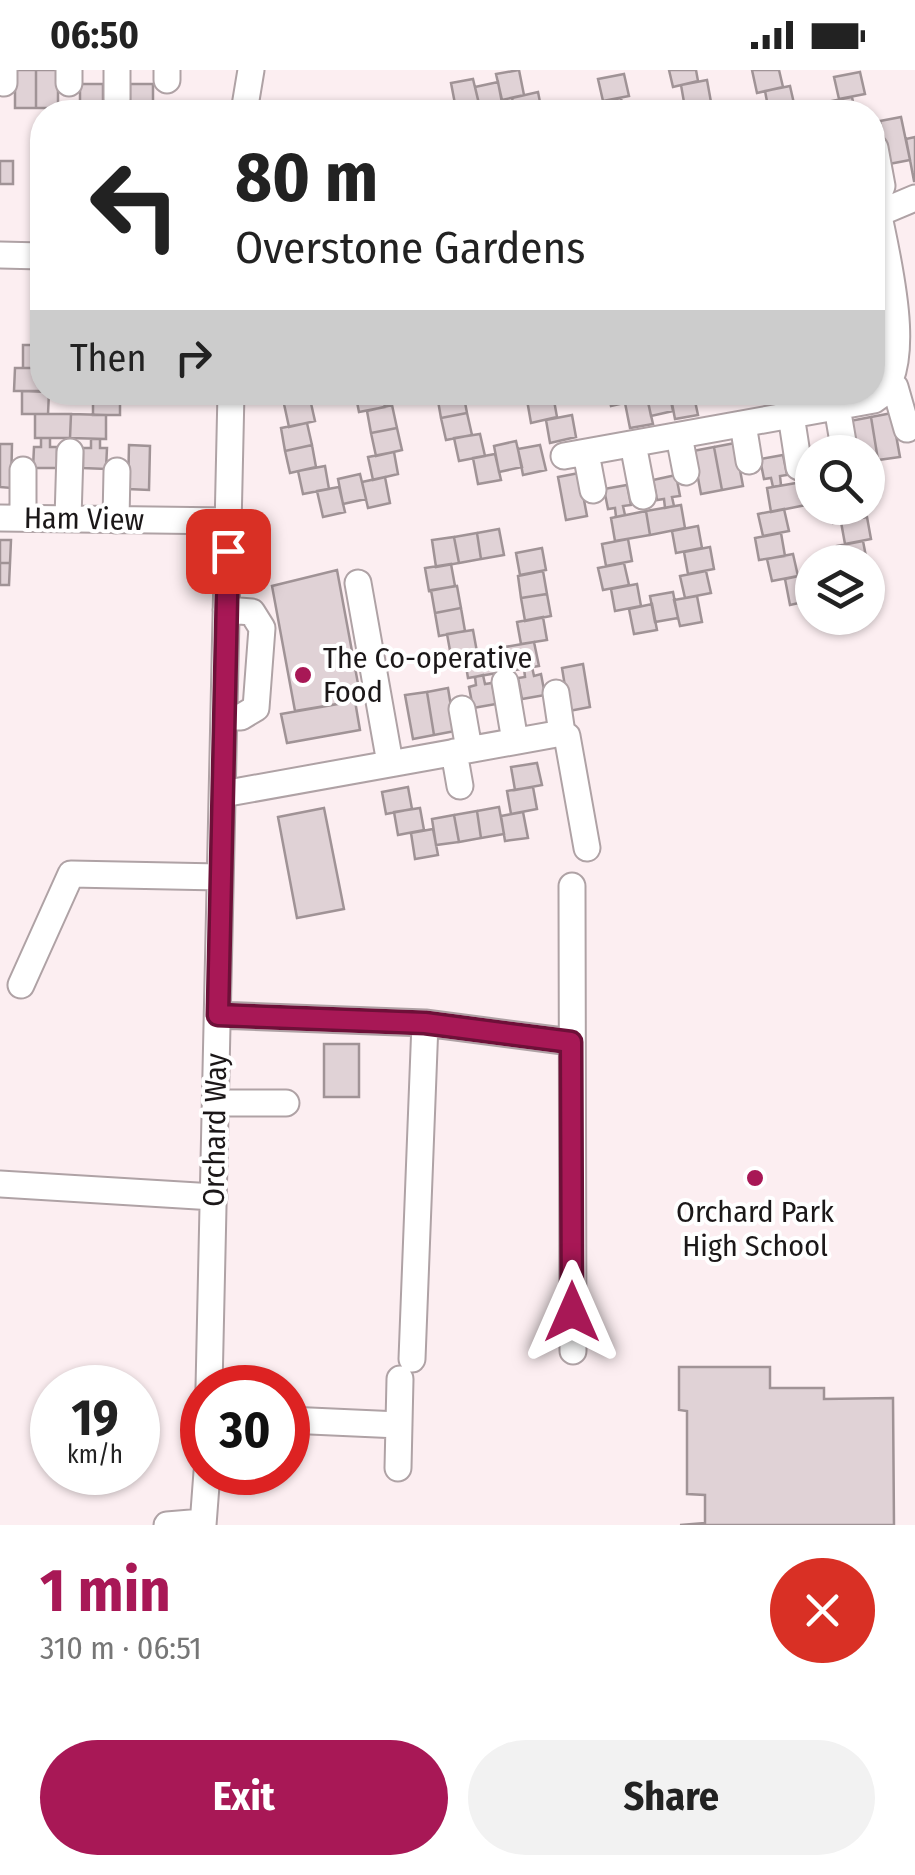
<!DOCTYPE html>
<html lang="en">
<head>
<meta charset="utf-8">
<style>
	body { margin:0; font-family:"Fira Sans Condensed",sans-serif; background:#f2f2f2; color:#222; height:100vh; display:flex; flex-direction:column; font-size:38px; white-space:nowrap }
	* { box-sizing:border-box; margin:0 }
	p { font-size:32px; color:#767676 }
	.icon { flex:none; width:55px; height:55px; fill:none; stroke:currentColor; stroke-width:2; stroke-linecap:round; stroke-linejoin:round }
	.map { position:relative; height:1455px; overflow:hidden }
	.details { display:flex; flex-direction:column; background:#fff; flex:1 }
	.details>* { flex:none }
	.banner { position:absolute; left:30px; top:30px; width:855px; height:305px; border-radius:40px; box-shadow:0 2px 8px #0004; background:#fff; color:#222; overflow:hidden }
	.fabs { position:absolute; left:795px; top:365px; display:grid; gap:20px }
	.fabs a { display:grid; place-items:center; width:90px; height:90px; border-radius:50%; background:#fff; box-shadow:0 2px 8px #0004; font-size:50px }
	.speed { position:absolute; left:30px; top:1295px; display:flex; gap:20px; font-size:50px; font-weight:700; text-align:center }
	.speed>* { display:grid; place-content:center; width:130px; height:130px; border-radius:50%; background:#fff; box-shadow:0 2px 8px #0004; line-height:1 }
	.speed small { font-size:25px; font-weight:400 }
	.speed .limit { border:15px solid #d22; background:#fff; color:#111 }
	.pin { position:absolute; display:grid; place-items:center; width:85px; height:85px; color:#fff; margin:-42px; border-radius:20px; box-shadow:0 5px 15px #0006 }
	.me { position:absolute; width:110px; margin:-55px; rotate:0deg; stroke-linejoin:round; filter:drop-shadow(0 0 8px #0008) }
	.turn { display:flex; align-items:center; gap:35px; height:210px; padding:0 40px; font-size:45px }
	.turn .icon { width:130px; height:130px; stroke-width:2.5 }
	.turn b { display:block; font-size:70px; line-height:85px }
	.then { display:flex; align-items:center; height:95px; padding:0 40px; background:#0003; gap:20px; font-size:38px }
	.round { display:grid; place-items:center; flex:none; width:105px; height:105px; border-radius:52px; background:#f2f2f2 }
	.summary { display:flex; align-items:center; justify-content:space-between; height:170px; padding:0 40px }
	h1 { font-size:60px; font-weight:700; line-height:75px; color:#a81856 }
	.button { display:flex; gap:20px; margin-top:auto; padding:20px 40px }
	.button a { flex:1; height:115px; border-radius:60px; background:#a81856; color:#fff; font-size:40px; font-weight:700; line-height:115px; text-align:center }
	.button a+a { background:#f2f2f2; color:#222 }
	.status { display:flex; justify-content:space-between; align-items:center; height:70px; padding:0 50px; background:#fff; direction:ltr }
	.status svg { height:28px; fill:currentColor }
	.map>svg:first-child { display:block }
	.building { fill:#e0d2d6; stroke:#a09396; stroke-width:2.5 }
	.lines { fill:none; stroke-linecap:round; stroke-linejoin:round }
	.minor-casing { stroke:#afa2a5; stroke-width:29 }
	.minor { stroke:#fff; stroke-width:25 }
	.route-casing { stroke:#6d1038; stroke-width:25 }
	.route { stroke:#a81856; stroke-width:18 }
	.poi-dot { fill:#a81856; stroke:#fff; stroke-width:4 }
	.labels { text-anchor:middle; stroke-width:8; stroke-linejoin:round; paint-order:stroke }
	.street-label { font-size:30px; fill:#1b1718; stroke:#fff }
	.poi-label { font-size:30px; fill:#1b1718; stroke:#fff; text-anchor:start }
</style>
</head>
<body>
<div class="status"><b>06:50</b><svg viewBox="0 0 49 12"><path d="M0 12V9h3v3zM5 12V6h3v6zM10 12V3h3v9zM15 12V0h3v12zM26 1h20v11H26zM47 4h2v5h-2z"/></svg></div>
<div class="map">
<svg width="915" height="1455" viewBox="0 0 915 1455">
	<rect width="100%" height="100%" fill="#fceef1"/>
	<path class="building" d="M15,0H36V38H15Z
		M36,0H58V38H36Z
		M519,0L524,25L502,30L496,4Z
		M669,0H696L698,11L673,17Z
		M752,0H779L783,17L757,23Z
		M860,2L865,24L839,29L834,7Z
		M624,4L629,26L603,31L598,9Z
		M473,9L479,34L456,39L451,13Z
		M707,10L711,32L685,38L681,15Z
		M498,12L503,38L481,42L475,17Z
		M80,14H103V35H96V42H87V35H80Z
		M130,14H153V35H145V42H137V35H130Z
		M790,16L795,38L769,42L765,21Z
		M538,22L542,42H515L512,28Z
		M852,27L855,42H819L817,34Z
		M621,28L624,42H597L595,33Z
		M901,47L910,90L889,94L880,51Z
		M915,67V111H914L906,69Z
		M0,91H13V114H0Z
		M23,275H42V298H23Z
		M15,298H41V321H14Z
		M22,321L49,322L48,344H22Z
		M93,322L120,323V345H93Z
		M355,322H382L385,337L359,342Z
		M463,322L467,343L441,348L437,325Z
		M608,322H635L637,330L611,336Z
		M646,322H669L673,341L651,346Z
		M693,322L698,345L675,349L670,323Z
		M553,325L557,347L531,353L527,330Z
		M647,328L653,354L630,358L625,333Z
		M310,329L315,351L289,357L284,334Z
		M392,335L397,358L371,363L367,341Z
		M467,343L472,365L446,370L441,348Z
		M892,343L900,387L878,390L871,347Z
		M35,344H71L70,368H35Z
		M71,344L106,345V369L70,368Z
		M572,345L576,367L550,373L546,350Z
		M871,347L878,390L868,392V382H855L850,351Z
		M307,353L312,375L285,381L281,358Z
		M397,358L402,380L376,386L371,363Z
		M480,364L485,386L459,391L454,368Z
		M41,368H50V377H57V398H33L34,377H41Z
		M91,369H100V378H107L106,399L83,398V378H91Z
		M516,371L522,397L499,402L494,376Z
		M735,373L743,416L722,420L714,377Z
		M0,374H12L11,418L0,417Z
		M129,375L150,376L149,420L128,419Z
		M312,375L316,397L290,403L285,381Z
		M540,375L546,400L523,405L518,379Z
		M714,377L722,420L701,424L693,381Z
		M394,382L398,404L373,410L368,387Z
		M495,384L501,410L478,414L473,388Z
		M783,385L787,405L780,406L781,415L773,417L771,408L764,409L760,389Z
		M325,396L329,419L303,424L298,401Z
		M579,403L587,446L566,450L558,407Z
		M360,404L366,429L343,434L338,409Z
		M676,405L680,426L672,427L674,436L665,438L664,429L657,430L653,410Z
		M385,407L390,433L368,438L362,412Z
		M802,412L806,435L771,442L767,418Z
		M627,415L631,435L623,436L625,445L616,447L615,438L608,439L604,419Z
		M339,417L345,442L323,447L317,421Z
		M681,435L685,458L650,465L646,441Z
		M830,438H857L859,449L833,453Z
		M784,439L789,461L763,466L758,444Z
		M646,441L650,465L615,471L611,448Z
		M867,447L871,469L845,474L841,452Z
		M698,456L702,478L676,483L672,461Z
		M499,459L504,485L481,489L477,463Z
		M477,463L481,489L459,493L454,467Z
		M781,463L785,486L759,490L755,468Z
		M454,467L459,493L436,497L432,470Z
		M628,469L632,491L606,496L602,474Z
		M0,470H11L10,493H0Z
		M863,471L867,492H840L837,476Z
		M710,477L714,499L688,504L684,482Z
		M542,478L546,500L520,505L516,483Z
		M793,484L798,506L772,511L767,489Z
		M0,493H10L9,515H0Z
		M624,493L629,515L603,520L598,498Z
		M451,494L455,516L429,521L425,498Z
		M337,500L361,630L295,641L272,516Z
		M543,501L547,524L521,528L518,506Z
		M706,501L711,523L685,528L680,506Z
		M808,504L812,530L790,535L785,509Z
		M637,514L641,536L615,541L611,519Z
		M457,516L461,538L435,543L431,520Z
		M673,522L678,548L655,552L650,526Z
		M547,524L551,546L525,551L521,528Z
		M697,526L702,552L680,556L674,530Z
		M652,534L657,560L634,564L629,539Z
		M461,538L465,561L439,566L435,543Z
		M543,547L547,570L521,574L517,552Z
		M473,560L477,582L451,586L447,564Z
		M534,572L539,596L503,602L499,578Z
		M499,578L503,602L468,608L464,584Z
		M583,594L590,637L569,641L562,598Z
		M532,597L534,606L541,604L545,625L522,629L518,608L525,607L524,598Z
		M483,605L485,614L492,613L496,634L473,638L469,617L476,615L475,607Z
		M448,618L455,661L434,665L427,622Z
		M427,622L434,665L413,669L405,625Z
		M355,631L360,660L287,673L281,644Z
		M537,693L542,715L515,720L511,697Z
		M408,717L412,739L386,744L382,722Z
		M533,717L537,739L511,744L507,721Z
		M499,737L504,764L481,768L477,741Z
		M324,738L344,839L297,848L278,747Z
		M420,738L424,760L398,765L394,742Z
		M477,741L481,768L459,772L454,745Z
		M523,742L528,768L505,771L501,746Z
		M454,745L459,772L436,775L432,749Z
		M433,759L438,785L415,789L411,763Z
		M324,974H359V1027H324Z
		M679,1297H770V1318H824V1329L893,1328L894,1455H680L705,1453V1425L687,1424V1341L679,1340Z"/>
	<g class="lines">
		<g class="minor-casing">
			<path id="minor" d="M167,10V0
				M4,13V0
				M69,13V0
				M117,29V0
				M244,42L251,0
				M873,138L882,116L875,78
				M877,144L915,128
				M0,185L42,186
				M895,317L907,359
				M837,337L843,372
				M791,345L799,397
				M743,354L749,391
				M679,366L686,402
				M633,374L643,426
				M586,383L593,420
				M564,386L874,330C915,306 890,199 880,151L872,137
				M0,448L229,451
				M23,448V400
				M68,449L70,382
				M116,450L117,401
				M358,513L390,693
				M505,612L515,671
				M556,623L562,663
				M462,639L469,679
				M224,647H241L256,638L262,558L252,542L226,540
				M454,682L460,716
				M223,724L562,663L567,666L587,778
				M572,816L573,1281
				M21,915L71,804L220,807
				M218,945L425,953L571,972
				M216,1033H286
				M0,1114L214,1127
				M412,1289L425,953
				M209,1318L231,322
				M288,1350L399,1355
				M398,1398L400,1309
				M167,1455L203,1452
				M203,1455L207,1402"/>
		</g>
		<use href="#minor" class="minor"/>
	</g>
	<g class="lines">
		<g class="route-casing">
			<path id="route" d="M228,481L218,945L425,953L571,972L572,1242"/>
		</g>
		<use href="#route" class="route"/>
	</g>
	<g class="poi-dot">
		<circle cx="303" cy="605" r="10"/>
		<circle cx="755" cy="1108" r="10"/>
	</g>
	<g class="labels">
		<g class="street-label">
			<text transform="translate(84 449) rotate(1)" y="10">Ham View</text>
			<text transform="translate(215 1060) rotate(-89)" y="10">Orchard Way</text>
		</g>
		<g class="poi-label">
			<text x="323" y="598">The Co-operative<tspan x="323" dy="34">Food</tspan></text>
			<text x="755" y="1152" text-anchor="middle">Orchard Park<tspan x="755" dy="34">High School</tspan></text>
		</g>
	</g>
</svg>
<div class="fabs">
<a><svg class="icon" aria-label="search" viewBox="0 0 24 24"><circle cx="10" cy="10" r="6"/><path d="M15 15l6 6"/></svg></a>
<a><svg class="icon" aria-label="layers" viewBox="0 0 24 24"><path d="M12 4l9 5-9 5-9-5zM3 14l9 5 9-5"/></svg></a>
</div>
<div class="speed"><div>19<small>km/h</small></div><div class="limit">30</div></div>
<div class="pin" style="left:228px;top:481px;background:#d93025"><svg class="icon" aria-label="arrive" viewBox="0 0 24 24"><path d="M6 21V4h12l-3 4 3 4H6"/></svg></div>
<svg class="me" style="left:572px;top:1242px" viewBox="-20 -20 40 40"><path d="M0-17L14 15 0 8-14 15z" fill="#a81856" stroke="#fff" stroke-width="4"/></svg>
<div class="banner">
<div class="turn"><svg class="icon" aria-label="left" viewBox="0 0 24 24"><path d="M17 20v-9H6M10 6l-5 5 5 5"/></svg><div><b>80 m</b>Overstone Gardens</div></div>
<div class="then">Then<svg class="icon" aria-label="right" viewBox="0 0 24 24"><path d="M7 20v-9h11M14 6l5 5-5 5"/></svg></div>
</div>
</div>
<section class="details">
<div class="summary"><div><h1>1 min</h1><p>310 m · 06:51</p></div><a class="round" style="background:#d93025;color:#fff"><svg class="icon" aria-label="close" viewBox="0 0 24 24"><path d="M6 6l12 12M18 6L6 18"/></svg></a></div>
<div class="button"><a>Exit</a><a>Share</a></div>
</section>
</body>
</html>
